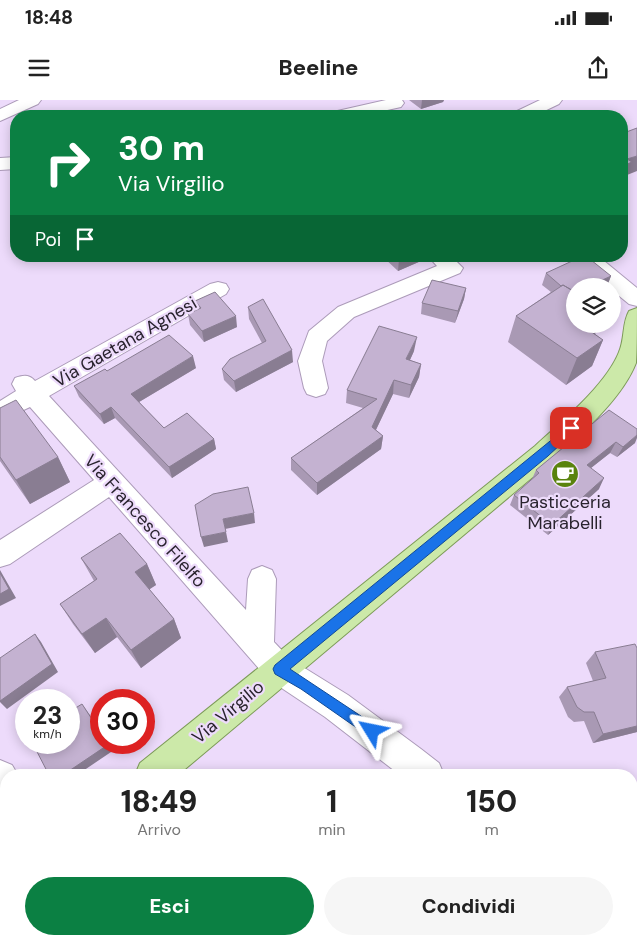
<!DOCTYPE html>
<html lang="it">
<head>
<meta charset="utf-8">
<style>
	body { margin:0; font-family:"DM Sans",sans-serif; background:#f6f6f6; color:#222; height:100vh; display:flex; flex-direction:column; font-size:19px; white-space:nowrap }
	* { box-sizing:border-box; margin:0 }
	p { font-size:16px; color:#767676 }
	.icon { flex:none; width:28px; height:28px; fill:none; stroke:currentColor; stroke-width:2; stroke-linecap:round; stroke-linejoin:round }
	.map { position:relative; flex:1; overflow:hidden }
	.side { position:absolute; left:0px; top:669px; width:638px; height:176px; display:flex; flex-direction:column; background:#fff; border-radius:20px 20px 0 0; box-shadow:0 2px 12px #0003 }
	.side>* { flex:none }
	.guide { position:absolute; left:10px; top:10px; width:618px; height:152px; border-radius:20px; box-shadow:0 2px 12px #0003; background:#0b8043; color:#fff; overflow:hidden }
	.buttons { position:absolute; left:566px; top:178px; display:grid; gap:10px }
	.buttons a { display:grid; place-items:center; width:55px; height:55px; border-radius:50%; background:#fff; box-shadow:0 2px 12px #0003; font-size:25px }
	.speed { position:absolute; left:15px; top:589px; display:flex; gap:10px; font-size:25px; font-weight:700; text-align:center }
	.speed>* { display:grid; place-content:center; width:65px; height:65px; border-radius:50%; background:#fff; box-shadow:0 2px 12px #0003; line-height:1 }
	.speed small { font-size:12px; font-weight:400 }
	.speed .limit { border:8px solid #d22; background:#fff; color:#111 }
	.pin { position:absolute; display:grid; place-items:center; width:42px; height:42px; color:#fff; margin:-21px; border-radius:10px; box-shadow:0 2px 8px #0006 }
	.me { position:absolute; width:55px; margin:-28px; rotate:305deg; stroke-linejoin:round; filter:drop-shadow(0 0 4px #0008) }
	.turn { display:flex; align-items:center; gap:18px; height:105px; padding:0 25px; font-size:22px }
	.turn .icon { width:65px; height:65px; stroke-width:2.5 }
	.turn b { display:block; font-size:35px; line-height:42px }
	.then { display:flex; align-items:center; height:48px; padding:0 25px; background:#0003; gap:10px; font-size:19px }
	.eta { display:flex; justify-content:space-evenly; align-items:center; height:85px; text-align:center }
	.eta b { font-size:30px; font-weight:800; line-height:35px }
	.cta { display:flex; gap:10px; margin-top:auto; padding:10px 25px }
	.cta a { flex:1; height:58px; border-radius:30px; background:#0b8043; color:#fff; font-size:20px; font-weight:800; line-height:58px; text-align:center }
	.cta a+a { background:#f6f6f6; color:#222 }
	.status { display:flex; justify-content:space-between; align-items:center; height:35px; padding:0 25px; background:#fff; direction:ltr }
	.status svg { height:14px; fill:currentColor }
	header { display:flex; justify-content:space-between; align-items:center; height:65px; padding:0 25px; background:#fff; font-size:22px; font-weight:800 }
	.map>svg:first-child { display:block }
	.lines { fill:none; stroke-linecap:round; stroke-linejoin:round }
	.minor-casing { stroke:#ac9bb9; stroke-width:2 }
	.major-casing { stroke:#7d9b59; stroke-width:2 }
	.minor { fill:#fff; fill-rule:evenodd }
	.major { fill:#cce9a9; fill-rule:evenodd }
	.wall { fill:#a999b4 }
	.shaded-wall { fill:#897d92 }
	.building { fill:#c4b2d1; stroke:#897d92 }
	.route { fill:#1a73e8; stroke:#114b97 }
	.labels { text-anchor:middle; stroke-width:4.5; stroke-linejoin:round; paint-order:stroke }
	.street-label { font-size:18px; fill:#29232e; stroke:#eddbfb }
	.poi-label { font-size:18px; fill:#29232e; stroke:#eddbfb }
</style>
</head>
<body>
<div class="status"><b>18:48</b><svg viewBox="0 0 49 12"><path d="M0 12V9h3v3zM5 12V6h3v6zM10 12V3h3v9zM15 12V0h3v12zM26 1h20v11H26zM47 4h2v5h-2z"/></svg></div>
<header><svg class="icon" aria-label="menu" viewBox="0 0 24 24"><path d="M4 6h16M4 12h16M4 18h16"/></svg>Beeline<svg class="icon" aria-label="share" viewBox="0 0 24 24"><path d="M12 15V3M7 8l5-5 5 5M5 13v7h14v-7"/></svg></header>
<div class="map">
<svg width="637" height="844" viewBox="0 0 637 844">
	<rect width="100%" height="100%" fill="#eddbfb"/>
	<g class="lines">
		<g class="minor-casing">
			<path id="minor" d="M19,0H41L38,4L0,21V9Z
				M386,0H402L404,3L401,7L360,16H330L333,12Z
				M540,0H562L559,4L534,16H512L515,12Z
				M16,57V69L0,70V58Z
				M428,156H451L463,168L460,173L354,217L327,241L322,261L328,288L325,294L316,297L307,294L304,288L298,261L309,231L338,207L437,166Z
				M574,156H598L637,188V206L629,204L612,190V186H607Z
				M218,182L226,184L229,189L226,194L49,296L246,510L248,479L252,470L262,466L272,470L276,479L274,542L290,559L348,595L421,649L439,663L444,675H400L325,617L268,579L109,397L10,464L0,467V440L94,380L30,307L0,321V301L16,291L12,284L15,278C23,275 29,274 35,281L210,184Z
				M0,660L12,665L18,675H6V704L0,702Z
				M631,815L637,818V844H616L614,839H631Z"/>
		</g>
		<g class="major-casing">
			<path id="major" d="M637,208C637,220 637,253 636,263C622,299 581,334 553,360L178,675H135L140,663L535,346C561,322 606,285 619,252C625,238 622,223 629,211Z
				M6,777V816L0,818V779Z"/>
		</g>
		<use href="#minor" class="minor"/>
		<use href="#major" class="major"/>
	</g>
	<path class="wall" d="M409,0H444L443,2L421,9Z
		M382,156H421V161L398,171Z
		M546,173L611,176L607,186H575L595,234L603,240L592,266L566,285L508,242L516,216L551,192L542,185Z
		M466,188L464,199L455,223L421,214L422,203Z
		M195,201L237,227L204,242L190,225L188,214L196,210Z
		M248,207L293,262L236,292L224,280L222,269L262,243L249,219Z
		M414,251L410,260L421,264L419,277L409,298L393,294L376,330L383,336L381,349L317,395L291,370V358L363,308L346,303L347,290Z
		M196,268L139,302L164,328L214,339L216,349L172,378L115,318L104,324L79,297L74,286L107,271Z
		M0,308L58,357L70,382L30,404L0,361Z
		M609,310L635,343L617,357L610,353L591,368L599,389L548,435L510,405L514,395L532,379L536,370Z
		M81,458L147,464L156,485L149,489L174,519L181,538L141,568L117,537L95,553L73,524L60,504L94,481Z
		M637,548V632L593,643L584,621L574,622L568,617L559,597L567,587L593,581L586,563L595,552Z"/>
	<path class="shaded-wall" d="M422,0H444L443,2L421,9Z
		M637,56V71L627,75L625,81L621,82V67L627,59Z
		M406,156H421V161L398,171L399,159Z
		M611,176L607,186H590Z
		M466,188L464,199L455,223L458,211Z
		M236,216L237,227L204,242L202,231Z
		M587,224H600L593,238L583,226Z
		M417,237L414,251L404,273L406,259Z
		M603,240L592,266L566,285L577,258Z
		M292,250L293,262L236,292L234,281Z
		M193,256L196,268L134,305L131,294Z
		M421,264L419,277L409,298L411,285Z
		M394,280L393,294L371,340L372,327Z
		M111,307L115,318L104,324L100,314Z
		M637,335V338L635,343L617,357L623,347Z
		M383,336L381,349L317,395V383Z
		M214,339L216,349L172,378L169,367Z
		M616,342L610,353L582,375L587,365Z
		M58,357L70,382L30,404L16,380Z
		M604,378L599,389L548,435L552,425Z
		M254,413L255,423L225,429L223,419Z
		M226,432L228,442L204,447L201,437Z
		M147,464L156,485L144,493L135,472Z
		M0,470L16,498L0,506Z
		M106,518L117,537L95,553L82,534Z
		M174,519L181,538L141,568L131,550Z
		M35,534L41,542L58,572L7,609L0,602V601Z
		M82,604L101,631V633Z
		M637,626V632L593,643L603,634Z
		M108,642H109L114,650L77,675H63Z"/>
	<path class="building" d="M637,28V56L627,59L632,62L621,67V34Z
		M396,156H406L399,159Z
		M583,156H586L611,176L590,186H575V192L563,185L561,186L546,173Z
		M432,180L466,188L458,211L422,203Z
		M563,185L575,192V224H587L583,226L603,240L577,258L516,216Z
		M215,192L236,216L202,231L188,214L201,208L195,201Z
		M263,199L292,250L234,281L222,269L230,259L266,241L248,207Z
		M379,226L417,237L406,259L421,264L411,285L394,280L372,327L383,336L317,383L291,358L377,299L347,290Z
		M169,235L193,256L131,294L164,328L187,313L214,339L169,367L111,307L100,314L74,286L105,269L107,271Z
		M16,300L58,357L16,380L0,357V308Z
		M609,310L637,329V335L623,347L616,342L587,365L604,378L552,425L514,395L539,373L536,370Z
		M248,387L254,413L223,419L226,432L201,437L195,405L213,394Z
		M120,433L147,464L135,472L174,519L131,550L106,518L82,534L60,504L97,479L81,458Z
		M0,473L9,489L0,494Z
		M35,534L52,564L0,601V558Z
		M635,544L637,548V626L603,634L594,612H584L577,607L567,587L606,578L595,552Z
		M82,604L101,633V642H108L109,644L63,675H49L32,642H69V612Z
		M353,839H433L435,844H340V843Z"/>
	<path class="route" d="M571,324L575,326L576,328L575,331L548,356L290,569L376,626L378,631L376,635L372,637L367,635L301,589L275,574L273,569L275,565Z"/>
	<defs>
		<g id="cafe-disc" transform="scale(1.4375)"><circle r="9.5" fill="#59830d" stroke="#eddbfb"/><path d="M-5.5-4.5H6V0H3Q3 3.5 0 3.5H-2.5Q-5.5 3.5-5.5 0ZM3-3.2v2h1.7v-2ZM-6 4.5H4V6H-6Z" fill="#fff"/></g>
	</defs>
	<g fill-rule="evenodd">
		<use href="#cafe-disc" x="565" y="374"/>
	</g>
	<g class="labels">
		<g class="street-label">
			<text transform="translate(125 242) rotate(-30)" y="6">Via Gaetana Agnesi</text>
			<text transform="translate(145 421) rotate(48)" y="6">Via Francesco Filelfo</text>
			<text transform="translate(228 612) rotate(-40)" y="6">Via Virgilio</text>
		</g>
		<g class="poi-label">
			<text x="565" y="408">Pasticceria<tspan x="565" dy="21">Marabelli</tspan></text>
		</g>
	</g>
</svg>
<div class="buttons">
<a><svg class="icon" aria-label="layers" viewBox="0 0 24 24"><path d="M12 4l9 5-9 5-9-5zM3 14l9 5 9-5"/></svg></a>
</div>
<div class="speed"><div>23<small>km/h</small></div><div class="limit">30</div></div>
<div class="pin" style="left:571px;top:328px;background:#d93025"><svg class="icon" aria-label="arrive" viewBox="0 0 24 24"><path d="M6 21V4h12l-3 4 3 4H6"/></svg></div>
<svg class="me" style="left:372px;top:631px" viewBox="-20 -20 40 40"><path d="M0-17L14 15 0 8-14 15z" fill="#1a73e8" stroke="#fff" stroke-width="4"/></svg>
<div class="guide">
<div class="turn"><svg class="icon" aria-label="right" viewBox="0 0 24 24"><path d="M7 20v-9h11M14 6l5 5-5 5"/></svg><div><b>30 m</b>Via Virgilio</div></div>
<div class="then">Poi<svg class="icon" aria-label="arrive" viewBox="0 0 24 24"><path d="M6 21V4h12l-3 4 3 4H6"/></svg></div>
</div>
<section class="side">
<div class="eta">
<div><b>18:49</b><p>Arrivo</p></div>
<div><b>1</b><p>min</p></div>
<div><b>150</b><p>m</p></div>
</div>
<div class="cta"><a>Esci</a><a>Condividi</a></div>
</section>
</div>
</body>
</html>
